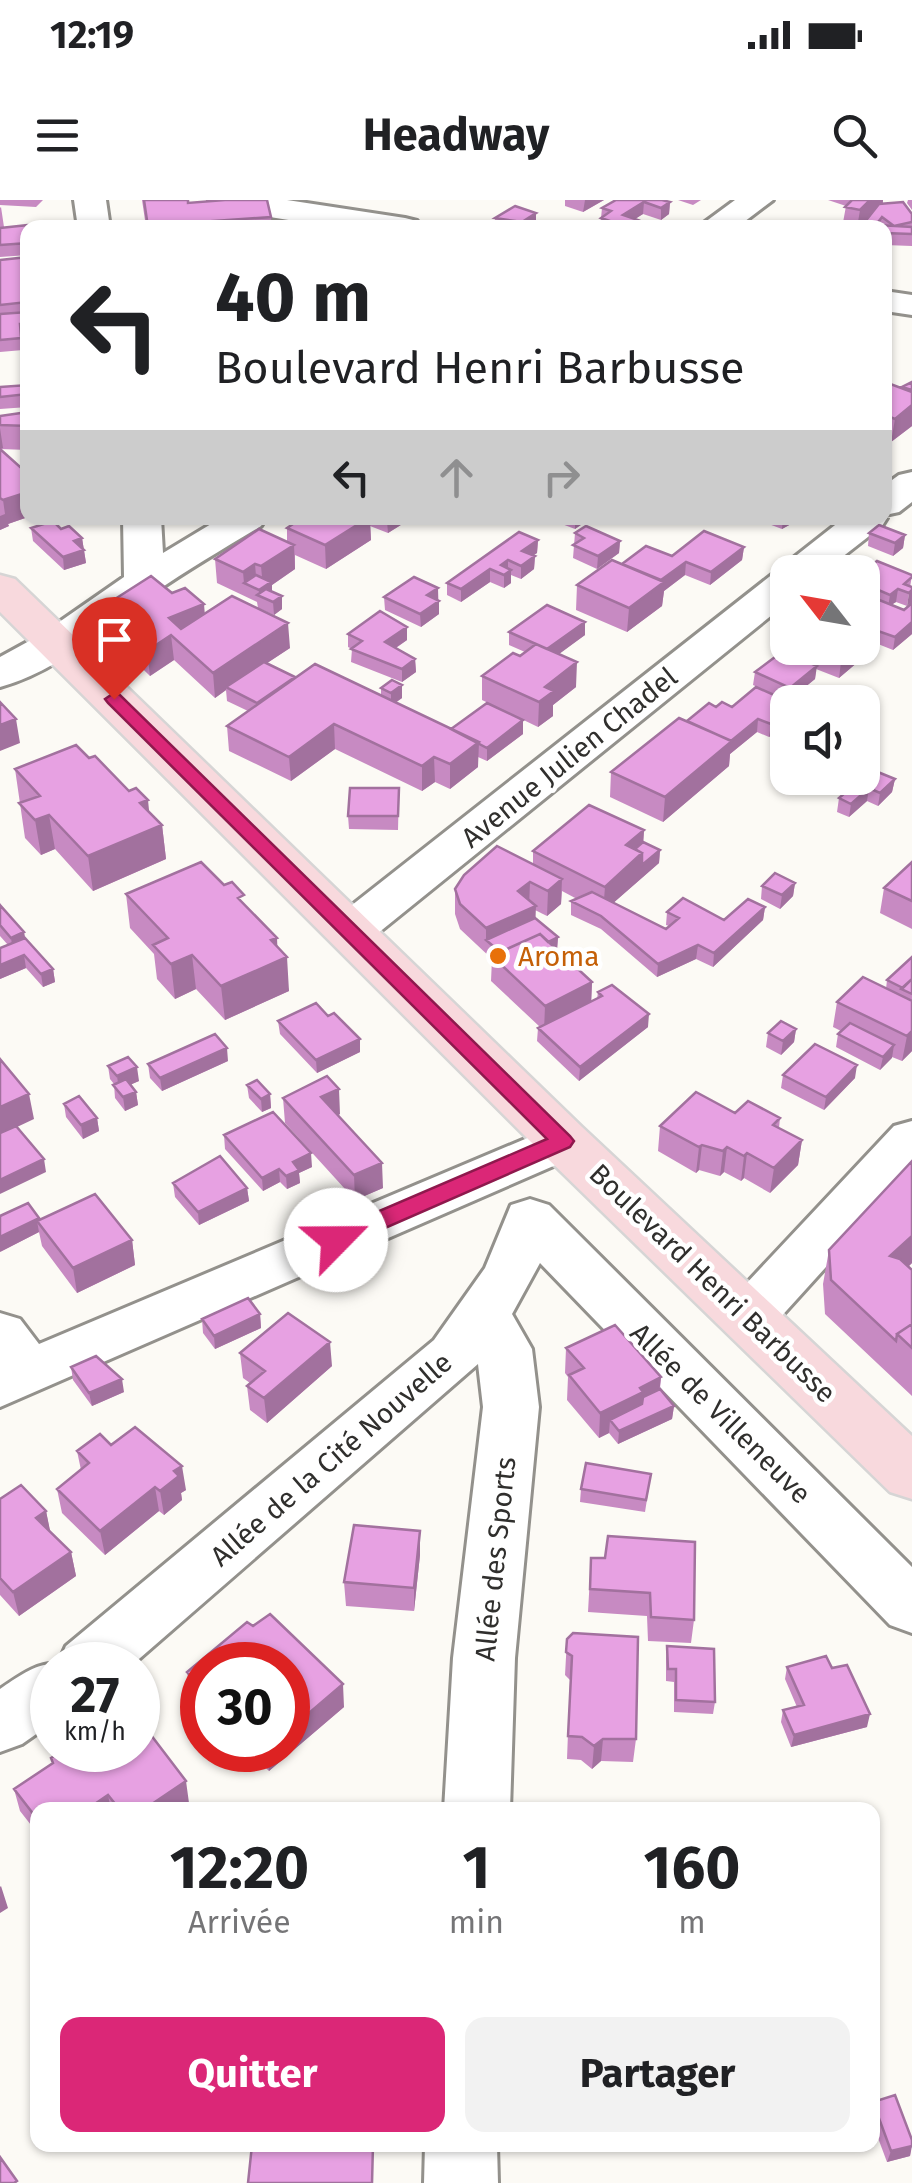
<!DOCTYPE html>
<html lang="fr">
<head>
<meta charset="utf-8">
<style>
	body { margin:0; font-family:"Fira Sans",sans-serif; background:#f2f2f2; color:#202124; height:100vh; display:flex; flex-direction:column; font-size:38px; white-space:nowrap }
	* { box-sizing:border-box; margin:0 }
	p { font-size:32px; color:#757577 }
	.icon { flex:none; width:55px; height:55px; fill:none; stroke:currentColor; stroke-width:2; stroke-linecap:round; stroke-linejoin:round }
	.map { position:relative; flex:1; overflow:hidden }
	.panel { position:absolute; left:30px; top:1602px; width:850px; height:350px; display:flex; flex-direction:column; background:#fff; border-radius:20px; box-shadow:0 2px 8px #0004 }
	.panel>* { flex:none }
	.banner { position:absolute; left:20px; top:20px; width:872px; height:305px; border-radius:20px; box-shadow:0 2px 8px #0004; background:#fff; color:#202124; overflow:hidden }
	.needle { width:65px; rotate:301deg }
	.buttons { position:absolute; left:770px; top:355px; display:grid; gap:20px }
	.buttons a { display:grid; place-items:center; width:110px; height:110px; border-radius:20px; background:#fff; box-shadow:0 2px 8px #0004; font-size:50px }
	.speed { position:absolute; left:30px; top:1442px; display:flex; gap:20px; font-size:50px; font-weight:700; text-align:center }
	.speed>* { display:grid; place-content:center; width:130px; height:130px; border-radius:50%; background:#fff; box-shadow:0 2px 8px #0004; line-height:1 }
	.speed small { font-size:25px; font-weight:400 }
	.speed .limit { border:15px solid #d22; background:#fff; color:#111 }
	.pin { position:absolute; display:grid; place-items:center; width:85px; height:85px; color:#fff; margin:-102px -42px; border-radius:50% 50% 50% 0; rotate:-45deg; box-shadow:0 0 10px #0007 }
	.pin .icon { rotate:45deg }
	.me { position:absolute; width:110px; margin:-55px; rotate:67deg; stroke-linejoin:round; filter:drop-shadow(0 0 8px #0008) }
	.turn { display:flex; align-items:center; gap:35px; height:210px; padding:0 30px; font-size:45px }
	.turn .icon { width:130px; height:130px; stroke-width:2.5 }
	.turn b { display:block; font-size:70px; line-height:85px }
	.lanes { display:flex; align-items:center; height:95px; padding:0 30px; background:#0003; justify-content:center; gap:50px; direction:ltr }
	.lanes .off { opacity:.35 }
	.eta { display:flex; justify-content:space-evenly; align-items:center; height:170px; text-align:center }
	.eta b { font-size:60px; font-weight:700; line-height:70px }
	.primary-button { display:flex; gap:20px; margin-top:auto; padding:20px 30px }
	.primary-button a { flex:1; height:115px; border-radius:20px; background:#db2777; color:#fff; font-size:40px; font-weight:700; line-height:115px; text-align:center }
	.primary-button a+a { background:#f2f2f2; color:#202124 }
	.status { display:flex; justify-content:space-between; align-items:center; height:70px; padding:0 50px; background:#fff; direction:ltr }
	.status svg { height:28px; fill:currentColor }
	header { display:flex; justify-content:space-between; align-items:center; height:130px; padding:0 30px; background:#fff; font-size:45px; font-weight:700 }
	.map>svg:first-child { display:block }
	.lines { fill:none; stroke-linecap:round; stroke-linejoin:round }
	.street-casing { stroke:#93918c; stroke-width:6 }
	.primary-casing { stroke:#d6d5d5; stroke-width:5 }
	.street { fill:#fff; fill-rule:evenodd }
	.primary { fill:#f8d9dd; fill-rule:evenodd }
	.wall { fill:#c78ac2 }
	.shaded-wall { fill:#a2719e }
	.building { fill:#e7a1e2; stroke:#a2719e; stroke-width:2.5 }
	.route { fill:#db2777; stroke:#8e194d; stroke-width:2.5 }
	.food-dot { fill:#e8710a; stroke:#fff; stroke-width:4 }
	.labels { text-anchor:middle; stroke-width:9; stroke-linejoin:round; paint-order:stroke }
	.street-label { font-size:28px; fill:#302f2d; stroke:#fff }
	.food-label { font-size:28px; fill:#c56008; stroke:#fff; text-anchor:start }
</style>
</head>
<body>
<div class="status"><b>12:19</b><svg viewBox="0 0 49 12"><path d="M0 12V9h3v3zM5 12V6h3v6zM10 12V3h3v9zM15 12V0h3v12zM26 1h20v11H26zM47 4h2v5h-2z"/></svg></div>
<header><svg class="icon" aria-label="menu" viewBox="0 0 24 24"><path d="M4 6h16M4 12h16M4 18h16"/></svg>Headway<svg class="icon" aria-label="search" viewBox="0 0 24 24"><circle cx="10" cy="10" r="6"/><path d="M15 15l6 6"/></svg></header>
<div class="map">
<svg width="912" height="1983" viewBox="0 0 912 1983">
	<rect width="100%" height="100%" fill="#fcfaf5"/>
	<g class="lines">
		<g class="street-casing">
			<path id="street" d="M74,0H106L110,28H78Z
				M209,0H287L405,18L417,21L421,28H339L225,10L214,7Z
				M735,0H773L736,28H697Z
				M885,91L912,95V115L885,111Z
				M912,272V302L899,312L885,315L887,318L882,326L823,372H788V402L367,742L350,746L333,742L326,731L333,720L844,318H885V285L899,275Z
				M123,318H161L163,353L221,318H266L261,326C225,348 188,369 154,393C107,426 57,472 0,487V457L42,434L124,377Z
				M912,921V972L768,1131L749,1137L730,1131L721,1116L730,1101L894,926Z
				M563,923L581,928L589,941L581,954L0,1207V1113L20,1119L39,1144Z
				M530,999L549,1005L912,1367V1433L890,1425L540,1063L512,1114L532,1149L539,1207L515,1458L510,1610H444L453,1458L483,1207L478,1164L132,1465H52V1523L22,1544L0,1552V1489C17,1478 36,1462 58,1464L66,1446L434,1140L485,1068L511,1005Z
				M425,1945H497L498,1983H424Z"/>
		</g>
		<g class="primary-casing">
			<path id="primary" d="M0,375L15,379L582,927L912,1236V1299L890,1292L544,955L0,412Z"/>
		</g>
		<use href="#street" class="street"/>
		<use href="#primary" class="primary"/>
	</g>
	<path class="wall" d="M0,0H43L36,7L0,5Z
		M142,0H188V3L271,17L272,28L142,27H146Z
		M565,0H604L583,12L565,6Z
		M616,0L670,2L669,14L661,20L643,14L635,19L638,20L637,28H600L602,8Z
		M678,0H701L693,5Z
		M828,0H883V3L912,14V46L885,45V28H842L846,6Z
		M908,0H912V10L907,3Z
		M1,7L4,27L28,28V55L0,57V8Z
		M536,13V25L532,28H495V18Z
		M28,57V136H22L23,150L0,152V60Z
		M885,182L902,188V187L912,182V226L891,242L885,241Z
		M28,185V207L0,209V187Z
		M28,212V250L0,249L28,274V317L8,324L9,326L0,330V216Z
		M289,318H412L388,333L370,326L371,340L326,369L295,355V369L272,385V391L282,396V409L274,415L258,408L257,402L217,383L215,359L287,342V328L289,326Z
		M546,318H591L575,329Z
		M694,318H720L711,324Z
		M753,318H800V319L782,329Z
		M31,328L61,329L82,338L86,363L64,370L33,341Z
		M575,333L620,341L619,353L597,369L573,358Z
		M869,333L905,335L903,348L893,356L868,346Z
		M538,340L537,353L533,355L535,356L534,369L521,379L511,375V383L504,388L490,382L461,402L447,395V383Z
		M744,347L742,360L710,385L685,375L664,391L662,406L627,432L576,410L577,385L622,364Z
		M862,373L912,375L907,406L896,402L891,405L904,410L912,403V434L893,450L873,442L872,450L839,478L816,469L815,479L788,501L753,485L755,472L796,456L797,448H862L865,398L862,397Z
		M438,388L439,414L421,427L385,410L384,397Z
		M172,393L205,414L290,448L267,463L295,477L381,495V488L402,498L396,502L451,529L523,520V534L487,561L478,557V567L450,589L435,582L422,591L335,549L291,581L229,551L227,526L248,511L227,501L226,490L215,498L174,460L150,476L113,440L110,416Z
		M407,427V440L396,448L415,459L416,472L402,482L351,462L352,449L348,447V434Z
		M509,432L585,435L558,454L576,487L553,505V516L538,527L482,500V476L525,452L509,445Z
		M788,502V532L780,529L769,537L757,532L730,554L729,566L663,622L610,597L611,572L687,522L716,507Z
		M89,558L162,625L166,659L93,691L55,649L41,655L25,638L15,569Z
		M856,578L895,579L892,592L878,606L867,601L849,617L837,612L839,598L855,584Z
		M399,588L398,630L349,629L348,616Z
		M644,630L643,642L660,650L659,663L613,703L666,729L669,726L666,725L667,712L724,720L765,707L763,720L713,767L696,759L657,777L601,729L571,715V701L577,699L562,691L561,704L547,716L535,710V718L558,737L557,750L592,782L591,802L597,799L598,792L648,827L579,881L537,841L538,828L540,827L491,781L492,759L460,729L455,714V689L533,664V651Z
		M912,662V729L880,713L884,688Z
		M795,683L793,696L780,709L761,699L762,686Z
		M126,694L245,706L277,738V747L289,791L225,820L196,789L175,799L157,779L154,754L130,728Z
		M0,705L25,738L53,769L55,782L43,787L26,768L0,779V748L8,745L0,736Z
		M912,757V851L902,861L892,857L880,870L836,847L838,834L841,831L833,827L837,802L886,789L887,780Z
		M328,816L360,839V852L317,873L280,834L278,821Z
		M796,829L794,842L781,855L766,847L768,833Z
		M228,861L162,891L150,878L148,864Z
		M108,866L139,881L131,884L136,892L138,905L125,911L115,898L114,884L110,879Z
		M783,875L855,878L824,910L781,888Z
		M247,885L270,894L271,908L262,912L249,898Z
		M283,898L340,914L338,915L383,988L355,1000L285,923Z
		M64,904L97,918L99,931L83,939L66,917Z
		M735,913L780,918L779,928L802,940L798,965L770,993L744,978L741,981L724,972L720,976L699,970L696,973L658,951L660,926Z
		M224,935L312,967L299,973L300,983L287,989L280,982L263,991L225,949Z
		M173,983L247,988L249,1001L199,1025L175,997Z
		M39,1020L132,1040L135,1065L77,1093L42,1046L39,1032L0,1052Z
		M829,1050L912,1063L908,1067L912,1070V1196L825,1114L823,1084Z
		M260,1114L261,1128L215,1149L203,1133L202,1119Z
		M566,1148L661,1177L660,1189L674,1206L672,1219L618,1244L609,1233L599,1238L567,1200L568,1177L565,1173Z
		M240,1153L332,1166L267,1223L250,1210L247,1186L250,1183L243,1178Z
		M71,1167L124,1192L92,1206L73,1180Z
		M111,1245L186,1290L181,1293L182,1300L164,1315L159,1311L105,1355L62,1313L57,1289L81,1270L77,1251Z
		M651,1274L645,1312L580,1302L581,1289Z
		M0,1299L46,1311L50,1332L71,1352L76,1376L19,1416L0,1395Z
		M420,1331V1355L414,1411L346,1406L344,1382Z
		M591,1358L694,1420L691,1443L648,1441L647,1416L588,1412Z
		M253,1426L344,1507L269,1571L247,1550H288L202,1465V1507L191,1495L187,1472Z
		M567,1439L636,1539L633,1562L601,1561L592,1569L581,1560L567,1559L570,1480L565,1475Z
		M667,1446L715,1502L713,1514L674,1512V1482L666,1481V1458Z
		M787,1467L867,1527L791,1547L781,1522L783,1510L797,1507L785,1479Z
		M51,1558L189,1603L180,1610H38V1634L20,1611L14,1589L52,1563Z
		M872,1903L912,1940L910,1956L887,1962L872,1922Z"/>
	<path class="shaded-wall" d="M585,0H604L583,12Z
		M870,0H883L882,6L862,28H857L860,10Z
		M644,2L643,14L622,27L623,15Z
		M670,2L669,14L661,20V8Z
		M536,13V25L532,28H521L522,22Z
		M912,205V226L891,242L895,219Z
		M0,228L3,248L0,249Z
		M28,292V317L8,324L9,326L0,330V316L5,314L3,300Z
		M368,318H370L371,340L326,369L325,345Z
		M392,318H412L388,333L387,321Z
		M575,318H591L575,329Z
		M783,318H800V319L782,329Z
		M905,335L903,348L893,356L895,343Z
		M82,338L86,363L64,370L63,357L74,341Z
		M538,340L537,353L522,363V351Z
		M620,341L619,353L597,369L598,356Z
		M294,345L295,369L272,385V395L259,396V390L263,388L261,366Z
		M744,347L742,360L710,385L711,372Z
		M535,356L534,369L521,379V366Z
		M508,360V373L511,370V383L504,388V375L501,365Z
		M686,362L685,375L664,391L662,406L627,432L629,408L651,388Z
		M255,364L257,388L244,383L243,372Z
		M490,369V382L461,402V389Z
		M438,388V401L427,395Z
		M898,389L896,402L888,407L890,395Z
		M912,390V402L907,406L909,393Z
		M282,396V409L274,415L273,402Z
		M439,401V414L421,427L420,414Z
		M204,404L206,428L171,435L174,460L150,476L147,451L169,418Z
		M585,422V435L547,463V450Z
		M912,422V434L893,450L895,437Z
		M288,423L290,448L228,489L226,487V490L215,498L213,473Z
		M876,426L872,450L839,478L842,454L850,448H862V437Z
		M407,427V440L385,455V442Z
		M415,459L416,472L402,482V469Z
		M577,462L576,487L553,505V516L538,527L539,502L545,487Z
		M817,466L815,479L788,501L790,488Z
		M402,485V498L391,506V493Z
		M781,515L780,529L769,537L771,524Z
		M16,519L20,543L0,551V525Z
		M758,519L757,532L730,554L729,566L663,622L665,597Z
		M523,520V534L487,561V548Z
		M334,524L335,549L291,581L289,557Z
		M479,542L478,567L450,589V564Z
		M434,557L435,582L422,591V566Z
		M895,579L892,592L878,606L880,593Z
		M869,588L867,601L849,617L851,604Z
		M148,600L151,630L162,625L166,659L93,691L88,656L140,603Z
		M49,615L55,649L41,655L35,620Z
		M644,630L642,665L660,650L659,663L603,712L605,687L626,645Z
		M562,679L561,704L547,716L548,691Z
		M530,682L529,707L536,706L535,731L486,740V728L518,691Z
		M795,683L793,696L780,709L782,695Z
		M765,707L763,720L713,767L714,753Z
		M24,732L27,746L13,751L11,738Z
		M558,737L557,750L546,743Z
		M277,738L278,761L287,757L289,791L225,820L221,786L271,740Z
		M698,745L696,759L657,777L658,764Z
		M24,755L26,768L0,779V765Z
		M192,755L196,789L175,799L171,764Z
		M53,769L55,782L43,787L41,774Z
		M592,782L591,807L544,831L545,806Z
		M649,814L648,827L579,881L580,867Z
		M796,829L794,842L781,855L783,841Z
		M912,831V851L902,861L907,836Z
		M360,839V852L317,873L316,860Z
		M894,845L892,858L880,870L883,857Z
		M227,848L228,861L162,891L160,878Z
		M857,865L855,878L824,910L826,897Z
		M137,867L139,881L119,890L117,876Z
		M339,889L340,914L322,923L321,897Z
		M136,892L138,905L125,911L123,897Z
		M29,894L34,919L0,935V907Z
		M270,894L271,908L262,912L261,899Z
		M97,918L99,931L83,939L81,925Z
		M802,940L798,965L770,993L774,968Z
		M702,945L699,970L696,973L699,947Z
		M727,947L724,972L720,976L723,951Z
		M311,953L312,967L299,973L300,983L287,989L286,976L293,962Z
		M747,953L744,978L741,981L744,956Z
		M44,959L46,972L0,994V980Z
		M382,963L383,988L355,1000L354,975Z
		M279,969L280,982L263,991L262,978Z
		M247,988L249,1001L199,1025L198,1012Z
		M39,1018L40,1025L37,1021L39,1032L0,1052V1037Z
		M912,1036V1063L884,1090L890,1056Z
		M132,1040L135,1065L77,1093L73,1068Z
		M260,1114L261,1128L215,1149L214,1136Z
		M330,1142L332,1166L267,1223L264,1198Z
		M661,1177L658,1202L610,1220L609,1233L599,1238L600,1213L640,1188Z
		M122,1179L124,1192L92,1206L89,1193Z
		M674,1206L672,1219L618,1244L619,1231Z
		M182,1266L186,1290L181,1293L182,1300L164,1315L160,1291L174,1271Z
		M155,1287L159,1311L105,1355L100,1331Z
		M46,1311L51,1335L36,1318Z
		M420,1331V1355L414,1411V1388Z
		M71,1352L76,1376L19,1416L13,1392Z
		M343,1484L344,1507L269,1571L267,1550H288V1531Z
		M870,1514L867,1527L791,1547L794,1535Z
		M603,1539L601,1561L592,1569L594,1546Z
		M186,1581L189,1603L180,1610H143Z
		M108,1595L111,1610H86Z
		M1,1686L8,1708L0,1713V1687Z
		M912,1946L910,1956L887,1962L891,1951Z"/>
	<path class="building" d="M144,0H188V3L225,0H267L271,17L187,23L188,28H142L148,27Z
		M616,0H662L670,2L661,8L644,2L623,15L638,20L627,27L601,18L611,11L602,8Z
		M852,0H870L860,10L845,7Z
		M903,2L912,14V22L894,26L882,17L876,25L912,27V34L885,33V28H852L855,22L864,23L879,4Z
		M515,6L536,13L522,22L495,18Z
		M752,22L756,28H739L736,24Z
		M38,24V28H28V43L0,45V28Z
		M28,57V102L0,105V60Z
		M28,112V124H20L21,138L0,140V114Z
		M885,182L912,192V205L895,219L885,215Z
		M912,182V190L902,187Z
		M28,185V194L0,197V187Z
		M28,212V226L0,225V216Z
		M0,249L28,274V292L3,300L0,298Z
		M302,318H368L325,345L287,328Z
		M53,321L61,329L69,326L82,338L74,341L84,350L63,357L31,328Z
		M879,325L905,335L895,343L869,333Z
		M586,326L620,341L598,356L573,345L584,338L575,333Z
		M259,329L294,345L261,366L255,364L243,372L215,359Z
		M704,331L744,347L711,372L686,362L661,380L622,364L646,346L672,356Z
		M519,332L538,340L522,351L535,356L521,366L508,360L501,365L511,370L504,375L490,369L461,389L447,383Z
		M612,360L664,382L629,408L577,385Z
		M877,361L912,375V377L904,384L912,387V390L909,393L898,389L890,395L862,383V373Z
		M256,375L271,382L259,390L244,383Z
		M151,376L172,393L185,388L204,404L169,418L181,429L232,396L288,423L213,473L171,435L147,451L110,416L115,399Z
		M414,377L438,388L427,395L439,401L420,414L384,397Z
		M266,389L282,396L273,402L257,395Z
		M867,395L904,410L912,403V422L895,437L875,430L876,426L862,421V399Z
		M547,405L585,422L547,449L509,432Z
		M380,411L407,427L385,442L415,459L402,469L351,449L362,441L348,434Z
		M862,421L876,426L862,437Z
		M536,444L577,462L545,487L554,491L539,502L482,476L513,453L520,456Z
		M827,448H850L842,454Z
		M783,451L817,466L790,488L755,472Z
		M264,462L295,477L257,503L226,487Z
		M315,464L479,542L450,564L434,557L422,566L334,524L289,557L227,526Z
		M392,480L402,485L391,493L381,488Z
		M756,487L790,502H788V518L781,515L771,524L758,519L731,541L687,521L709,503L716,507L722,502L732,507Z
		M0,502L16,519L0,525Z
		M487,503L523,520L487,548L451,529Z
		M679,518L732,541L665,597L611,572Z
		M76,545L89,558L95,556L129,591L136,588L148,600L140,603L162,625L88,656L49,615L35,620L19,603L40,596L15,569Z
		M868,568L895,579L880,593L869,588L851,604L839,598L860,580L856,578H862V573Z
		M350,588H399L398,616H348Z
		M589,605L644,630L626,645L642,653L605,687L533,651Z
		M643,642L660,650L642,665V653L635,649Z
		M497,646L562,679L548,691L530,682L518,691L536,706L486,728L460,704L455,689L464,675Z
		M201,662L224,685L232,682L244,695L238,698L277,738L271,740L287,757L221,786L192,755L171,764L153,745L168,738L126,694Z
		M912,662V701L884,688Z
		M775,673L795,683L782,695L762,686Z
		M592,692L666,729L679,718L667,712L683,698L724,720L748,699L765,707L714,753L698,745L658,764L601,716L571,701Z
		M0,705L24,732L11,738L0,725Z
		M535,718L558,737L548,742L540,734L500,752L486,740Z
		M540,734L592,782L545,806L492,756Z
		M25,738L53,769L41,774L24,755L0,765V748Z
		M912,757V779L903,788L887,780Z
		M863,777L912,801V831L907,836L837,802Z
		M912,779V794L901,789Z
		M612,785L649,814L580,867L538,828L602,796L598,792Z
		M316,803L328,816L334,813L360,839L316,860L278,821Z
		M781,821L796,829L783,841L768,833Z
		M850,823L894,845L883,857L838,834Z
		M215,834L227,848L160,878L148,864Z
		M815,844L857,865L826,897L783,875Z
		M128,857L137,867L117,876L108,866Z
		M0,859L29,894L0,907Z
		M327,876L339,889L321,897L382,963L354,975L283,898Z
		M126,879L136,892L123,897L113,885Z
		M257,880L270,894L261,899L247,885Z
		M696,892L735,913L748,901L780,918L773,925L802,940L774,968L747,953L744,956L727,947L723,951L702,945L699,947L660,926Z
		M79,896L97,918L81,925L64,904Z
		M273,912L311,953L293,962L299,970L293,973L286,976L279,969L262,978L224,935Z
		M16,926L44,959L0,980V933Z
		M220,956L247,988L198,1012L173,983Z
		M912,961V1036L890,1056L900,1059L912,1070V1124L897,1134L896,1141L831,1080L829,1050Z
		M95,994L132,1040L73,1068L37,1021Z
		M28,1003L39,1018L0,1037V1016Z
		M248,1098L260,1114L214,1136L202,1119Z
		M288,1113L330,1142L264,1198L247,1186L265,1171L240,1153Z
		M912,1124V1148L897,1134Z
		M615,1125L661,1177L640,1188L643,1192L600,1213L569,1175L584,1168L566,1148Z
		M96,1156L122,1179L89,1193L71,1167Z
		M660,1189L674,1206L619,1231L610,1220L642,1204L643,1197Z
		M135,1227L182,1266L174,1271L179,1276L160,1291L155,1287L100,1331L57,1289L89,1263L77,1251L100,1234L111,1245Z
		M586,1263L651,1274L646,1300L581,1289Z
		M21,1285L46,1311L36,1318L71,1352L13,1392L0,1378V1299Z
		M354,1325L420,1331L414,1388L344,1382Z
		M608,1336L695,1342L694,1420L651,1417L650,1393L590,1389L591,1358H605Z
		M270,1414L343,1484L288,1531V1465H202V1487L187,1472L247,1422L253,1426Z
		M573,1433L638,1437L636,1539H603L594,1546L582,1537L568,1536L572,1456L566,1452L567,1439Z
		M667,1446L714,1449L715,1502L676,1500V1469H668Z
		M826,1456L832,1468L847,1465L870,1514L794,1535L783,1510L804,1505L787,1467Z
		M138,1518L186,1581L143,1610H120L108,1595L86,1610H38V1620L14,1589L53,1563L51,1558L64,1550H138Z
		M895,1895L912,1940V1946L891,1951L873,1902Z
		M252,1945H373L372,1983H248Z
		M0,1957L17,1981L14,1983H0Z"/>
	<path class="route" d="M114,493L120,495L570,936L574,941L570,947L344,1046H328L324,1040L328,1033L547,939L108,503L105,499Z"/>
	<circle class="food-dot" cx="498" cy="756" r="10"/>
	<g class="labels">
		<g class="street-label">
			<text transform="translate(569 557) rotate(-39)" y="10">Avenue Julien Chadel</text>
			<text transform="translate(713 1083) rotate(44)" y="10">Boulevard Henri Barbusse</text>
			<text transform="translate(721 1213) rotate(45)" y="10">Allée de Villeneuve</text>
			<text transform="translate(331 1259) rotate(-41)" y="10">Allée de la Cité Nouvelle</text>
			<text transform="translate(495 1359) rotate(-84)" y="10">Allée des Sports</text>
		</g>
		<g class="food-label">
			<text x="518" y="766">Aroma</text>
		</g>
	</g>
</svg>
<div class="buttons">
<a><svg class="needle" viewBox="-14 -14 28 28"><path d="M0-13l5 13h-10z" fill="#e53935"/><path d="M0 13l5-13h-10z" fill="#757577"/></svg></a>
<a><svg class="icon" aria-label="sound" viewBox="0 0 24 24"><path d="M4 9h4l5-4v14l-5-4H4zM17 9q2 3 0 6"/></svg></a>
</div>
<div class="speed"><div>27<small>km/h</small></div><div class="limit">30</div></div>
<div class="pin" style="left:114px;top:499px;background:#d93025"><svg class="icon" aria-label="arrive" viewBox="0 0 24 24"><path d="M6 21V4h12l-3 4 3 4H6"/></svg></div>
<svg class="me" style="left:336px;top:1040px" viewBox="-20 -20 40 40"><circle r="19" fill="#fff"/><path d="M0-13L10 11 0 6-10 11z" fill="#db2777"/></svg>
<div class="banner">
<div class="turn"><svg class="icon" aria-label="left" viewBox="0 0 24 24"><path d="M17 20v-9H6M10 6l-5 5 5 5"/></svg><div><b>40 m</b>Boulevard Henri Barbusse</div></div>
<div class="lanes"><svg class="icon" aria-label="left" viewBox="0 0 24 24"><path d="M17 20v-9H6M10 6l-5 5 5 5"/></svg><svg class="icon off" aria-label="ahead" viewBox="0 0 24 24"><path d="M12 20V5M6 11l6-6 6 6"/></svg><svg class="icon off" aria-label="right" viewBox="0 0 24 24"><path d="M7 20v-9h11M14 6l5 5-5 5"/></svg></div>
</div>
<section class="panel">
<div class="eta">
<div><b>12:20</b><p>Arrivée</p></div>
<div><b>1</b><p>min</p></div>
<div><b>160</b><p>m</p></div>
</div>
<div class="primary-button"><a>Quitter</a><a>Partager</a></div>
</section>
</div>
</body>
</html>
